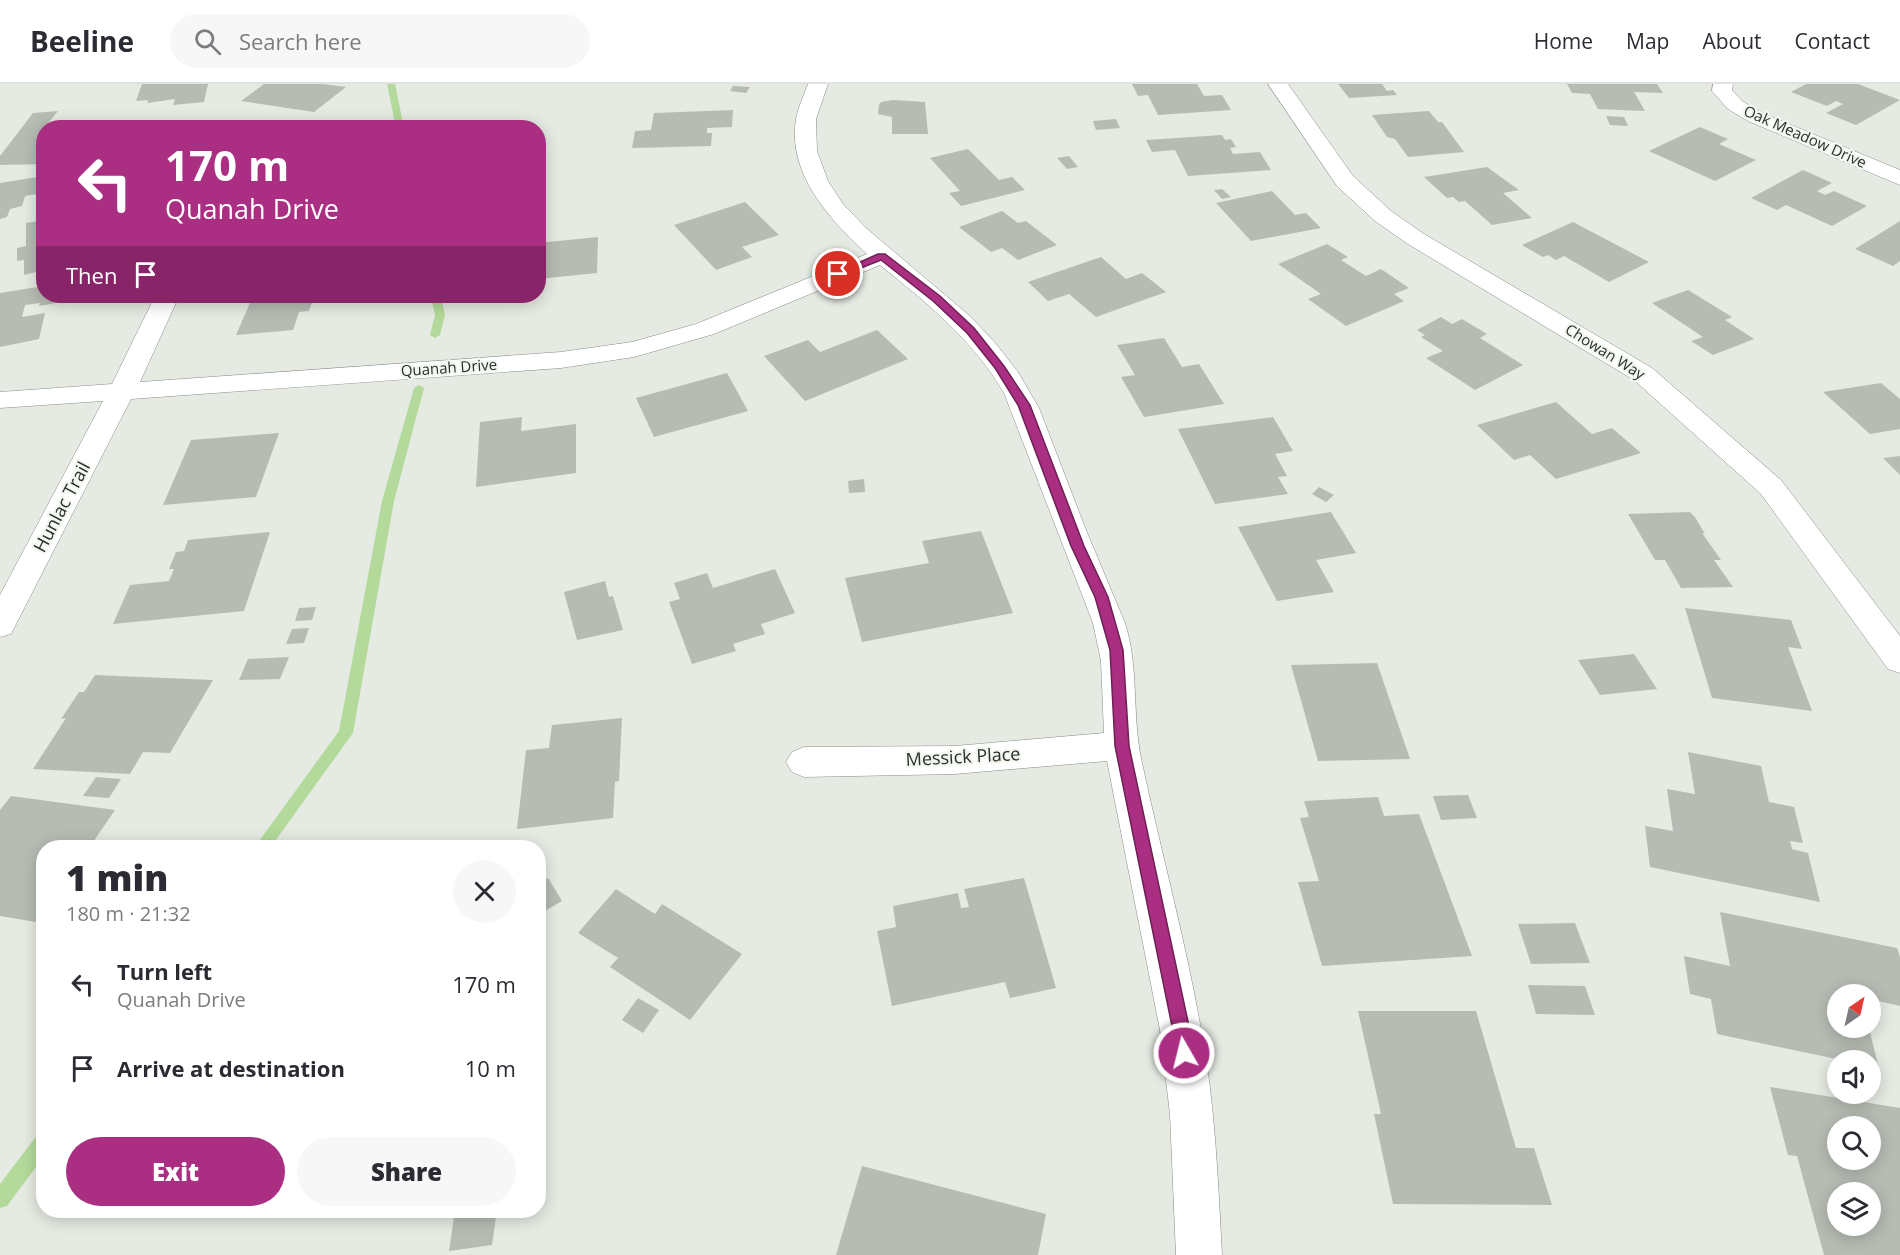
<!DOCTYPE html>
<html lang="en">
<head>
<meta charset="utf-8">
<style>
	body { margin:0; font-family:"Open Sans",sans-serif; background:#f7f7f7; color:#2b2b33; height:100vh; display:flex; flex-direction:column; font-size:22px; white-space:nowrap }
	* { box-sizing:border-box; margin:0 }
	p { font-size:20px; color:#7c7c81 }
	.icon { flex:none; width:33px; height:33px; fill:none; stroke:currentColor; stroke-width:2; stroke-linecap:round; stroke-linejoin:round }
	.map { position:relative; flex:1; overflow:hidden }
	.drawer { position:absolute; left:36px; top:756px; width:510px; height:378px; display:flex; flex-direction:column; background:#fff; border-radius:24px; box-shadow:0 3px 15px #0003 }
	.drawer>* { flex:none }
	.guide { position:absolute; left:36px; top:36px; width:510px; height:183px; border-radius:24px; box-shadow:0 3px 15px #0003; background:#aa2f82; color:#fff; overflow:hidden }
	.needle { width:39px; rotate:34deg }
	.controls { position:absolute; left:1827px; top:900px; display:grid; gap:12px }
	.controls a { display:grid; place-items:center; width:54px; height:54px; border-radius:50%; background:#fff; box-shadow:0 3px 15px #0003; font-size:30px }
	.pin { position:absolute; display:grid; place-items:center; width:51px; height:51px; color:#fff; margin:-26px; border:3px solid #fff; border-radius:50%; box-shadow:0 2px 6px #0007 }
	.me { position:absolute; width:66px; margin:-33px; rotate:352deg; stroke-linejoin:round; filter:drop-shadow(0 0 4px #0008) }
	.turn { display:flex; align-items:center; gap:21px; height:126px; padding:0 30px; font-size:27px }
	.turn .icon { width:78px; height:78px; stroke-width:2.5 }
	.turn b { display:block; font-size:42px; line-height:51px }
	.then { display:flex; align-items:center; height:57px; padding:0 30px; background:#0003; gap:12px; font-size:22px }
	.round { display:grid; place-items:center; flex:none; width:63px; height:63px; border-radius:32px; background:#f7f7f7 }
	.headline { display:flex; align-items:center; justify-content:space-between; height:102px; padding:0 30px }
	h1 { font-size:36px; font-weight:800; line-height:45px }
	.button { display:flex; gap:12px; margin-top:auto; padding:12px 30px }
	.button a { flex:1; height:69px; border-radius:36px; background:#aa2f82; color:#fff; font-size:24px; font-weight:800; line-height:69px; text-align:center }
	.button a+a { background:#f7f7f7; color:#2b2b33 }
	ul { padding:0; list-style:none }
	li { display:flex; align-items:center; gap:18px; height:84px; padding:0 30px }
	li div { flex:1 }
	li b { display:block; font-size:22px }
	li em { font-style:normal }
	header { display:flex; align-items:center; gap:36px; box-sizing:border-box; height:84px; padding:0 30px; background:#fff; border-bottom:2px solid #e1e1e2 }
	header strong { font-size:28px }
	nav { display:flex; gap:33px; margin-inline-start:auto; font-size:21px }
	.search { width:420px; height:54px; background:#f7f7f7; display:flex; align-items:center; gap:15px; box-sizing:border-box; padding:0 21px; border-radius:33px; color:#7c7c81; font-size:22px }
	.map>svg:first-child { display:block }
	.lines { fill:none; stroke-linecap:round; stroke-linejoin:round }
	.stream { fill:#b3da9a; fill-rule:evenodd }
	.building { fill:#b6bcb3; fill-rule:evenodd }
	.minor-casing { stroke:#898e86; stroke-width:1 }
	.minor { fill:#fff; fill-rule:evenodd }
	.route { fill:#aa2f82; stroke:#6e1f54; stroke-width:1.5 }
	.labels { text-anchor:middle; stroke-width:4.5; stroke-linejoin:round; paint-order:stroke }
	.far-street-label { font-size:15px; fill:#2d2f2c; stroke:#f2f8ef }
	.street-label { font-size:18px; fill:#2d2f2c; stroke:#f2f8ef }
</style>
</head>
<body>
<header>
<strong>Beeline</strong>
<div class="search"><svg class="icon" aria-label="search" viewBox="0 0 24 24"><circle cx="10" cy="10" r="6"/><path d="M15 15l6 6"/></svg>Search here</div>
<nav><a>Home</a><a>Map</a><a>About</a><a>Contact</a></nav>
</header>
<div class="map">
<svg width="1900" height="1171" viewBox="0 0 1900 1171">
	<rect width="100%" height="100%" fill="#e5eae2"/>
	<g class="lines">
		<path class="stream" d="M387,0H395L404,44H396Z
			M431,212H441L445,231L440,251L435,254L430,251L435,231Z
			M419,301L424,304L394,417L353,649L270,764H254L339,647L382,417L414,304Z
			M44,1047V1072L7,1122L0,1124V1100L38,1050Z"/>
	</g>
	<path class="building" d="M142,0H208L204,18L173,21L175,15L147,19L148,16L136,17Z
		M264,0H323L346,3L314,28L241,17Z
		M1132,0H1197L1204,12L1222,11L1231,26L1158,31L1148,11L1138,12Z
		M1338,0H1382L1387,7L1393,6L1397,11L1349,14Z
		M1567,0H1657L1663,9L1634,8L1645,27L1598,25L1590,10L1572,9Z
		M1806,0H1858L1900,16L1856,41L1826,29L1843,20L1836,17L1827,22L1791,8Z
		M733,2L750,3L746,9L730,7Z
		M893,16L925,18L928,50H892V33L878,30L879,21L881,18Z
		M733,26L732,43L707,44V49H712L711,62L632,64L635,47L651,46L654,29Z
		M58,27L44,44V80L0,81V72L33,29Z
		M1429,27L1438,38H1442L1464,68L1408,73L1395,55L1387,53L1372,31Z
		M1606,32L1624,33L1628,42L1610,41Z
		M1116,35L1120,44L1096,46L1093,37Z
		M1700,43L1728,55L1719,60L1756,76L1715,97L1649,67Z
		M1222,51L1225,56L1231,55L1236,63L1230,64L1233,70L1260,68L1271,86L1188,92L1175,66L1152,68L1146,56Z
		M968,65L999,96L1012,93L1025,106L961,122L949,109L960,107L930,74Z
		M1069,72L1078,83L1067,85L1057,74Z
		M1487,83L1519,106L1503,109L1532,134L1492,141L1465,117L1459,118L1453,113L1447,114L1424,93Z
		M1803,86L1832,99L1817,107L1825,111L1834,107L1867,122L1832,142L1786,121L1777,126L1751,114Z
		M44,92L43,109L25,112L22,122L10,125L7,133L0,135V99Z
		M1222,105L1231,113L1222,115L1214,106Z
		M1272,107L1295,131L1306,129L1321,144L1251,157L1216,119Z
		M745,118L779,151L742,163L752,173L716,186L674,141Z
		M1002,127L1018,139L1026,137L1057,161L1018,176L1002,164L991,168L959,143Z
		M44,136V186L24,191V176L17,177V164L26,162V139Z
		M1900,137V177L1893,182L1855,165Z
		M1573,138L1649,178L1609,198L1564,172L1556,176L1548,171L1543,173L1522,161Z
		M598,153L597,189L538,195V159Z
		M1327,160L1348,173L1341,176L1366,192L1381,185L1409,204L1394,210L1404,217L1346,242L1308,215L1321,210L1278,180Z
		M1101,173L1126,195L1142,189L1166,208L1096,233L1069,210L1048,217L1028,198Z
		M44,202V212H85V214L39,222L40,219L25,221L22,233L45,229L39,255L0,263V209Z
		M1688,206L1732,233L1725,236L1754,255L1713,271L1691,257L1703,253L1652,219Z
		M253,212H314L309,227L299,228L293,246L236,251Z
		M1441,233L1452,240L1462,235L1487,250L1480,254L1523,281L1475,306L1426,274L1443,267L1421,253L1425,251L1417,246Z
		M877,246L908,275L805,317L764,272L808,256L820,268Z
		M1164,254L1182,283L1199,280L1224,320L1144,333L1121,293L1135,291L1117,261Z
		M727,289L748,327L654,353L636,314Z
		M1881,299L1900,315V345L1870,350L1823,308Z
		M1556,318L1592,350L1612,344L1641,369L1556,395L1530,371L1514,376L1477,341Z
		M522,333L521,347L576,340V389L476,403L480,338Z
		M1273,333L1293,367L1275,370L1287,392L1278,393L1288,410L1215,420L1178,345Z
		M279,349L256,413L163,421L191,356Z
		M1900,372V391L1883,374Z
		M864,395L865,408L849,409L848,397Z
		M1319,403L1334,411L1326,418L1312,410Z
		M1331,428L1356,469L1316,476L1334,508L1277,517L1238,443Z
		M1690,428L1695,433L1705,450L1702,449L1721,476H1714L1733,503L1681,504L1665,476H1655L1628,430Z
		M981,447L1013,529L862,558L845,494L929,479L922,457Z
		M270,448L244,527L113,540L130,501L169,497L174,485H169L176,468L184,467L188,456Z
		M775,485L795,529L761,540L765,550L733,560L736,567L692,580L669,518L680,515L674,499L707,489L713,504Z
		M605,497L609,513L613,512L623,546L577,556L564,508Z
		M316,523L312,536L295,537L299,524Z
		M1685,524L1791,536L1802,565L1788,563L1812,627L1712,614Z
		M309,544L304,559L286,560L292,545Z
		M1634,570L1657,605L1600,611L1578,576Z
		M289,573L280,595L239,596L248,575Z
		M1377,579L1410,675L1318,677L1291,581Z
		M95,591L213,596L170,669L143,668L130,690L33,685L66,634L61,635L79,608H84Z
		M622,634L619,697L615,698L613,734L517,745L526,666L549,664L552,641Z
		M1688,668L1761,682L1769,718L1794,723L1803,759L1790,757L1792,765L1808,769L1820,818L1650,783L1645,742L1673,747L1667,705L1695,710Z
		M96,693L121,695L109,714L83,712Z
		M1468,711L1477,734L1441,736L1433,712Z
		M11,712L115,726L89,764H44V827L36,838L0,832V726Z
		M1378,713L1384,732L1419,730L1472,872L1322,882L1298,798L1319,797L1300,734L1309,733L1304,717Z
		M548,794L562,817L538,831V800Z
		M1024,794L1056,904L1010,914L1005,898L892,922L877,847L896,843L893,822L958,809L961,824L969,823L964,805Z
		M616,805L655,830L662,820L742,870L690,936L610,883L618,874L578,849Z
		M1720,828L1897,864L1900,873V922L1870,915V910H1838V944H1869L1879,985L1870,983V976H1841L1717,950L1711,915L1690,910L1684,872L1730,882Z
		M1575,839L1590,879L1531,880L1518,840Z
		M1528,901L1585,902L1595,931L1536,930Z
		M638,914L659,926L643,949L622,936Z
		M1358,927H1476L1516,1064H1534L1552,1121L1393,1120L1374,1030H1381Z
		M1770,1003L1900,1024V1171H1824L1797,1072L1788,1071ZM1838,1042H1870V1076H1838ZM1838,1108H1870V1142H1838Z
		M862,1082L1046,1130L1038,1171H836Z
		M455,1126H497L492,1161L449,1167Z"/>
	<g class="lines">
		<g class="minor-casing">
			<path id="minor" d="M808,0H828L816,35L817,67L828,97L843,120L866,144L971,233L996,260L1018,288L1039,324L1086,446L1125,539C1139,583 1132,629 1141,674C1160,764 1185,854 1201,945C1215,1019 1218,1095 1222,1171H1176L1170,1030L1160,946L1107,677L955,690L804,693L792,688L786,678L792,668L804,663L955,662L1104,649L1101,577L1093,539L1004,309C973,256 927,219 880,181L714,250L634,273L561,284L131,315L11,550L0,553V511L103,317L0,324V308L112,300L155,212H179L140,298L561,268L632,258L696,240L867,170C830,136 787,90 796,35C798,24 804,11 808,0Z
				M1268,0H1288L1353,92L1391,127L1424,150L1652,284L1781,396L1900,552V589L1888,585L1761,410L1634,296L1408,160L1375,137L1337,102Z
				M1713,0H1733L1732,6L1742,17L1762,29L1900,86V101L1748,37L1728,25L1712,7Z"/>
		</g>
		<use href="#minor" class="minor"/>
	</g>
	<path class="route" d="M878,170H885L940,212L974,244L1004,282L1030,321L1084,462L1108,513L1123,566L1129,662L1190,947L1192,969L1190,975L1184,977L1177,975L1173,947L1115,662L1110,566L1095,513L1071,462L1018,321L995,284L967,249L933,217L881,176L841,192L833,190Z"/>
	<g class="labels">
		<g class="far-street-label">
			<text transform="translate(1805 53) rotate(24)" y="5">Oak Meadow Drive</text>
			<text transform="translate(1605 268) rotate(32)" y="5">Chowan Way</text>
			<text transform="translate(449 284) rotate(-4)" y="5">Quanah Drive</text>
		</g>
		<g class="street-label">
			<text transform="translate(62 423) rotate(-62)" y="6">Hunlac Trail</text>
			<text transform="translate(963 673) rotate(-3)" y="6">Messick Place</text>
		</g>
	</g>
</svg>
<div class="controls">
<a><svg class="needle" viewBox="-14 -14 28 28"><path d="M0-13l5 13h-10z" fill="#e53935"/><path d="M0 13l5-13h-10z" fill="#7c7c81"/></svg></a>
<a><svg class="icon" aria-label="sound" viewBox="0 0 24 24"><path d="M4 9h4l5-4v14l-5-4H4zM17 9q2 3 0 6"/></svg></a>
<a><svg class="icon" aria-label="search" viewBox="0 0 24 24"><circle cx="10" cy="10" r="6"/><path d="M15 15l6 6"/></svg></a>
<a><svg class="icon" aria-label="layers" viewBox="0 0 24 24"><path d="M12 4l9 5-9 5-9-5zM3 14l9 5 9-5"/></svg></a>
</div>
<div class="pin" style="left:838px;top:190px;background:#d93025"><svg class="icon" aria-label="arrive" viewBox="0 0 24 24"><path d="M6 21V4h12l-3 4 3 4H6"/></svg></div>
<svg class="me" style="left:1184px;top:969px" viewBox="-20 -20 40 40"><circle r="17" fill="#aa2f82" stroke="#fff" stroke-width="3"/><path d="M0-11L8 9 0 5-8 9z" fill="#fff"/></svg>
<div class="guide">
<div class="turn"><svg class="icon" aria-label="left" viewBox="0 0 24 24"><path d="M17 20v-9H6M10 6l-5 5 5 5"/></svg><div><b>170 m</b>Quanah Drive</div></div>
<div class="then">Then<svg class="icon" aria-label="arrive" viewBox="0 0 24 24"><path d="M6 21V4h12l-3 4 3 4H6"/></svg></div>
</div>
<section class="drawer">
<div class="headline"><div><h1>1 min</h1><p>180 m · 21:32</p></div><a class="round"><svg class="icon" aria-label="close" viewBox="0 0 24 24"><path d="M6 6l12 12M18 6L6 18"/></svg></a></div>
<ul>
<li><svg class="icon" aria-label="left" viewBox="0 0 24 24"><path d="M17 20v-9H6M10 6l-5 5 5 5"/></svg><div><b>Turn left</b><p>Quanah Drive</p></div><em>170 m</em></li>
<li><svg class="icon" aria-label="arrive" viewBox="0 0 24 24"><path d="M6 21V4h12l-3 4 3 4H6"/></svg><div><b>Arrive at destination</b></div><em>10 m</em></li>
</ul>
<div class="button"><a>Exit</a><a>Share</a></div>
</section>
</div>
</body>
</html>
